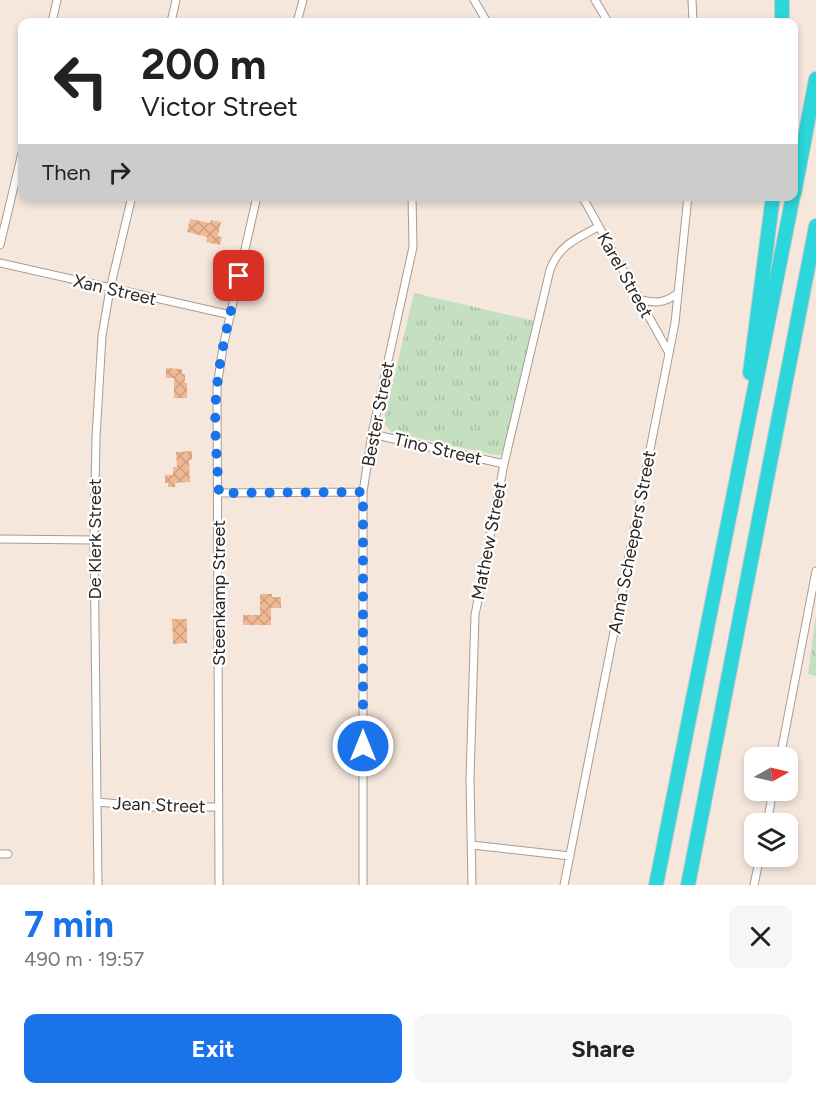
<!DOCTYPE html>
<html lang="en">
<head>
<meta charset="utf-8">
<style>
	body { margin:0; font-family:Figtree,sans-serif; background:#f6f6f6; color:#222; height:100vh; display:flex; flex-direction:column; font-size:22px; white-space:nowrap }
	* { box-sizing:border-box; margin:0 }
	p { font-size:20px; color:#767676 }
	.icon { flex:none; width:33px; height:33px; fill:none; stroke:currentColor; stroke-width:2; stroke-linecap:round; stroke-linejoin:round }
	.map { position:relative; height:885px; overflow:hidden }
	.details { display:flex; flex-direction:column; background:#fff; flex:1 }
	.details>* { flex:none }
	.top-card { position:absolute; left:18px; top:18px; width:780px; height:183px; border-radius:12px; box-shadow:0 3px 9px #0003; background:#fff; color:#222; overflow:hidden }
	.needle { width:39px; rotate:82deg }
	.controls { position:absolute; left:744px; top:747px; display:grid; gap:12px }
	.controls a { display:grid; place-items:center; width:54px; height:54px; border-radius:12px; background:#fff; box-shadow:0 3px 9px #0003; font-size:30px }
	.pin { position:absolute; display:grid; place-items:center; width:51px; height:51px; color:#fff; margin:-26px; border-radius:12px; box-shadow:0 3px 9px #0006 }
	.me { position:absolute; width:66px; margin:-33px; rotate:0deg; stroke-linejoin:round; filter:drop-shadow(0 0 4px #0008) }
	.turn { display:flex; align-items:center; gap:21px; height:126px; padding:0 24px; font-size:27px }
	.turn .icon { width:78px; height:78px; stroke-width:2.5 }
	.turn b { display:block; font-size:42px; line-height:51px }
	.then { display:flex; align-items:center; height:57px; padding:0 24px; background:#0003; gap:12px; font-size:22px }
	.round { display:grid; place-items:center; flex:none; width:63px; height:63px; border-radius:12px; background:#f6f6f6 }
	.summary { display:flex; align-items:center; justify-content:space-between; height:102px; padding:0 24px }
	h1 { font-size:36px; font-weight:700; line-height:45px; color:#1a73e8 }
	.cta { display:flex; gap:12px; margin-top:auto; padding:12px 24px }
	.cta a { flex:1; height:69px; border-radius:12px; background:#1a73e8; color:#fff; font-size:24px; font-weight:700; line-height:69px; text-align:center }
	.cta a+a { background:#f6f6f6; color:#222 }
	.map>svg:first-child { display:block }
	.park { fill:url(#park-tufts) }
	.building { fill:url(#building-cross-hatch) }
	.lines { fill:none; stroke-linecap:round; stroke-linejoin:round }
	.minor-casing { stroke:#a99b92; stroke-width:9 }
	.motorway-casing { stroke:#cccbca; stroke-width:16 }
	.minor { stroke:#fff; stroke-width:7 }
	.motorway { stroke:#2dd6db; stroke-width:14 }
	.route { stroke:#1a73e8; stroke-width:10; stroke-dasharray:0 18 }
	.labels { text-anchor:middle; stroke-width:4.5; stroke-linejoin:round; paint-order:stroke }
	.street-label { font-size:18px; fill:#2b2622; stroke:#fff }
</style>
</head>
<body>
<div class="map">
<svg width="816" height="885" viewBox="0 0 816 885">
	<defs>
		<pattern id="park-tufts" width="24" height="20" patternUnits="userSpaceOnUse" patternTransform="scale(1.5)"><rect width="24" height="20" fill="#c4e0c0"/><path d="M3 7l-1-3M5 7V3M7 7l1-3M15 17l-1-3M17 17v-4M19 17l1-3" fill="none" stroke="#a9c0a5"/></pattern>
		<pattern id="building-cross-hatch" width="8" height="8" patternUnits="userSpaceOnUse" patternTransform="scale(1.5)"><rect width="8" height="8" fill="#f0b994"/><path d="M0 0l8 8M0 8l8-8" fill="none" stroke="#ce9f7f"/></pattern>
	</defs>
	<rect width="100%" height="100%" fill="#f6e7dd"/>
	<path class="park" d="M414,293L535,321L504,451L501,455H494L392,432L385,425V416Z
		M816,614V676L808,674Z"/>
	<path class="building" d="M190,219L210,223L211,220L221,222L218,236L222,237L220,245L206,242L207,237L187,232Z
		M166,368L182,369V374H185V383H187V398H174V378H166Z
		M192,451V460H189L190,482L175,483V487H168V483H165V475H173V467H177L176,452Z
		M260,594H272V597H281V608H271V625H243V615H260Z
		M172,619H187V643L173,644Z"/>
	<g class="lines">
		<g class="minor-casing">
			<path id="minor" d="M474,0L487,22
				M595,0L608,22
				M692,0L693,22
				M52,22L57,0
				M171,22L176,0
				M297,22L303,0
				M582,196L669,353
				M0,245L22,153
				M0,263L231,315
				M639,299C655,304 665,303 678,293
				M372,434L504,464
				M219,493L363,492
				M0,539L94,540
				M780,758L816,571
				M98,802L149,807H219
				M767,824L773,790
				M472,845L570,856
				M0,854H8
				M98,885L94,540L96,437L102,336L110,289L132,196
				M219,885L217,387L223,347L257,196
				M363,885V492L372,434L413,247L412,196
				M472,885L470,778L475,615L504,464L550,270C559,245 576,239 598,227
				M564,885L675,323L688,196
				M754,885L760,856"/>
		</g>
		<g class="motorway-casing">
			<path id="motorway" d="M782,22V0
				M794,194L816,79
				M750,373L773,196
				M656,885L793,196
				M688,885L816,226"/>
		</g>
		<use href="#minor" class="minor"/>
		<use href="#motorway" class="motorway"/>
	</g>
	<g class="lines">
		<path class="route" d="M239,276C231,312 221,348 217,386C213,421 217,458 219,493L363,492V746"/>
	</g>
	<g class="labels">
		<g class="street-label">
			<text transform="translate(625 275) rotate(61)" y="6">Karel Street</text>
			<text transform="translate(115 290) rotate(13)" y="6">Xan Street</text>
			<text transform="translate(378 414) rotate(-79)" y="6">Bester Street</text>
			<text transform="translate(438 449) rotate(13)" y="6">Tino Street</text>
			<text transform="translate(95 539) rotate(-90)" y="6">De Klerk Street</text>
			<text transform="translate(489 541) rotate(-79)" y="6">Mathew Street</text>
			<text transform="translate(632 542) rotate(-79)" y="6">Anna Scheepers Street</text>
			<text transform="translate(219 593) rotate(-90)" y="6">Steenkamp Street</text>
			<text transform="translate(159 805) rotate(2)" y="6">Jean Street</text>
		</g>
	</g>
</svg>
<div class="controls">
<a><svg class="needle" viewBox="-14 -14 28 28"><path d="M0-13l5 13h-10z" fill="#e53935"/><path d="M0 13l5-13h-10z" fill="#767676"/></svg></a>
<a><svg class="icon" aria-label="layers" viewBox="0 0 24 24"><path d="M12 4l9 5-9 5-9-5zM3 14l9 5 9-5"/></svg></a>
</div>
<div class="pin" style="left:239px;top:276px;background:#d93025"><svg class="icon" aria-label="arrive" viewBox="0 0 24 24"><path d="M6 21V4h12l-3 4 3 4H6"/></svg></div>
<svg class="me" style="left:363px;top:746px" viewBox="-20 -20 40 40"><circle r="17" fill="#1a73e8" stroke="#fff" stroke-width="3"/><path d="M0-11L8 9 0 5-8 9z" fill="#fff"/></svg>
<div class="top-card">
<div class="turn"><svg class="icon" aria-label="left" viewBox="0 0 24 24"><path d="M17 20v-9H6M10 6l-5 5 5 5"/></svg><div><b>200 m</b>Victor Street</div></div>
<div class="then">Then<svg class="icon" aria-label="right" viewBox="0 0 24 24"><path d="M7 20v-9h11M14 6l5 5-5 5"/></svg></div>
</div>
</div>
<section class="details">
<div class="summary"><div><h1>7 min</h1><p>490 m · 19:57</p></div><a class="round"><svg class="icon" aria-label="close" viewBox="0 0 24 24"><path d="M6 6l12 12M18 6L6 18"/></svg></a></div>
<div class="cta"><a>Exit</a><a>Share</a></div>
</section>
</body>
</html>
